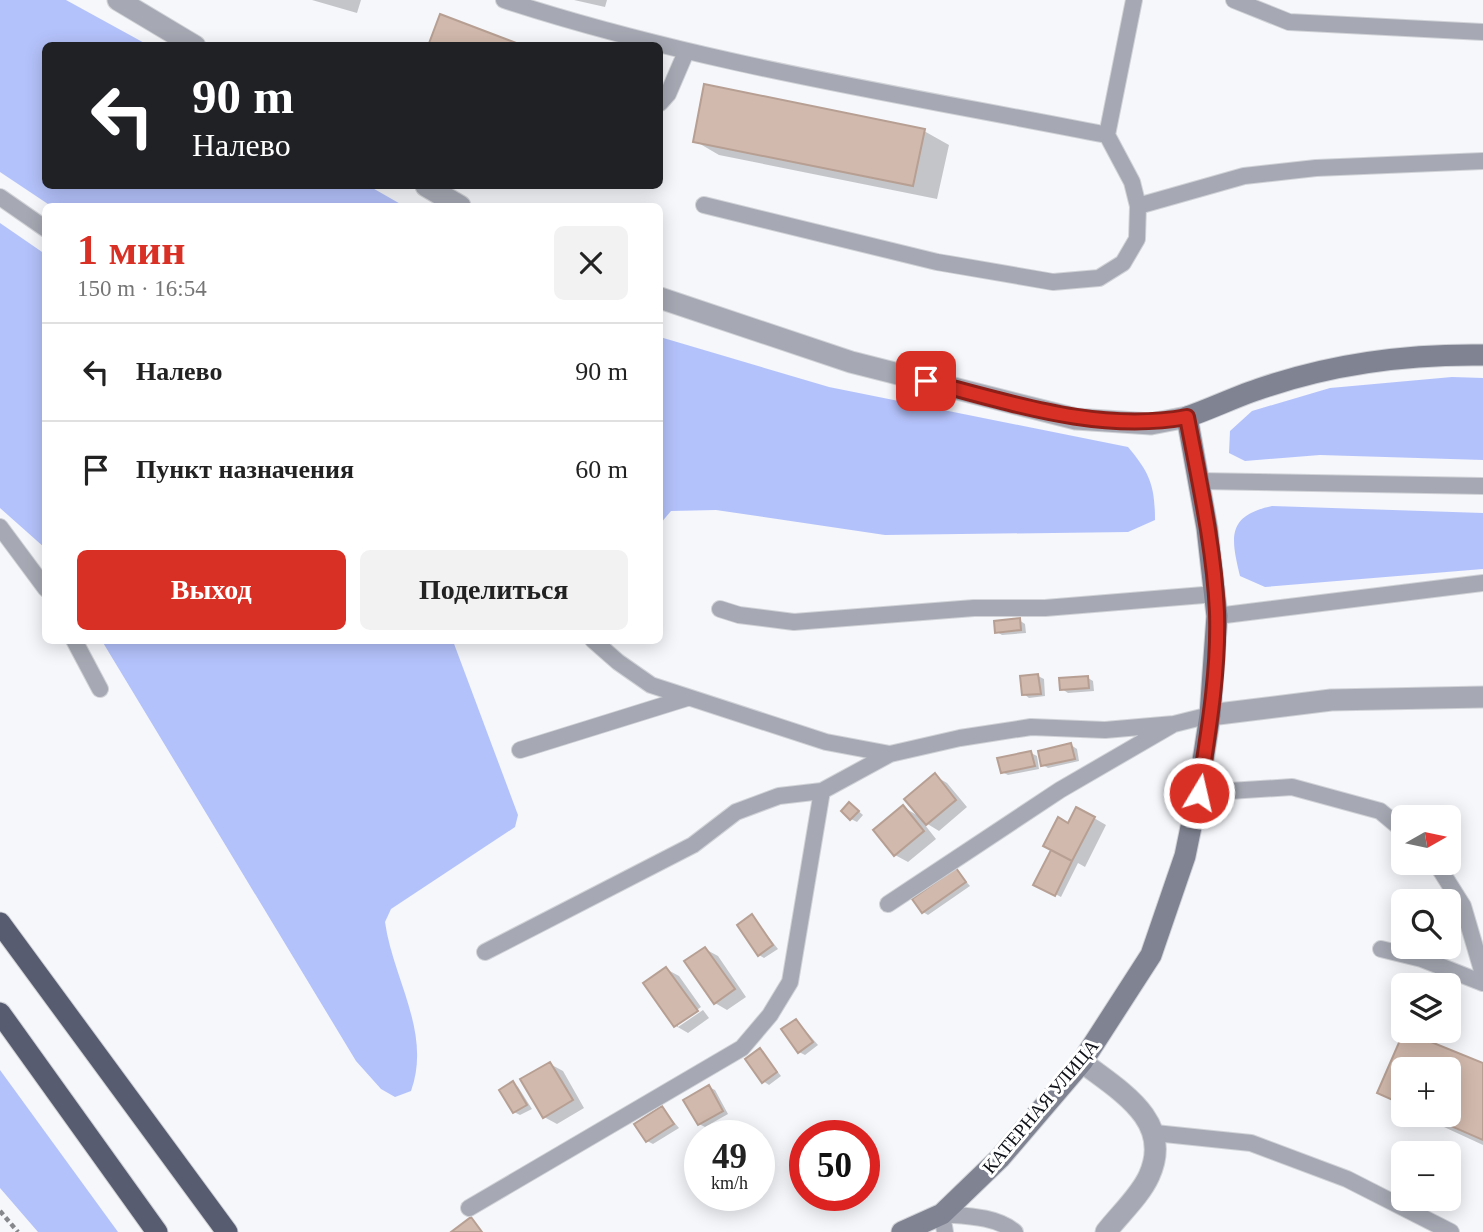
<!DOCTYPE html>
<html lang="ru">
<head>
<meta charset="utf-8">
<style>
	body { margin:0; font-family:"Times New Roman",serif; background:#f2f2f2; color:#222; height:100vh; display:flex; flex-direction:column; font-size:26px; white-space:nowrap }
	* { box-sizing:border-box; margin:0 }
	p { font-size:23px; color:#767676 }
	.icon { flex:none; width:38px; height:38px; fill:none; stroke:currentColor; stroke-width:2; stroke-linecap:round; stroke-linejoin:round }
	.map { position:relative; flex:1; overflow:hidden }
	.side { position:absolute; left:42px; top:203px; width:621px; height:441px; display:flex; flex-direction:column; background:#fff; border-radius:10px; box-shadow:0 4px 18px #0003 }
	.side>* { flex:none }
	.hud { position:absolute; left:42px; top:42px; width:621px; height:147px; border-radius:10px; box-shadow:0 4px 18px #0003; background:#202124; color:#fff; overflow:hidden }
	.needle { width:46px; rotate:81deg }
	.controls { position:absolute; left:1391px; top:805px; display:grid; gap:14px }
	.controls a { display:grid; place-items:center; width:70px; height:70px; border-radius:10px; background:#fff; box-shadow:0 4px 18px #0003; font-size:35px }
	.speed { position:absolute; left:684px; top:1120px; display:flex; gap:14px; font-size:35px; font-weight:700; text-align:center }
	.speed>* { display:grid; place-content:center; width:91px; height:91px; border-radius:50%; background:#fff; box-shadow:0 4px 18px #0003; line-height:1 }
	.speed small { font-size:18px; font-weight:400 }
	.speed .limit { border:10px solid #d22; background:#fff; color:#111 }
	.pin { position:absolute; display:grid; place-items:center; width:60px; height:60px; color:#fff; margin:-30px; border-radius:14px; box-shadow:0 4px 10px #0006 }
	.me { position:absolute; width:77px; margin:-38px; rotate:9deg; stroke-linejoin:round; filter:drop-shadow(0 0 5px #0008) }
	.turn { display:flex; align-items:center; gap:24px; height:147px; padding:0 35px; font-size:32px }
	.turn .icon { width:91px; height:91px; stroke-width:2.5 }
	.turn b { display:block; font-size:49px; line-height:60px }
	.round { display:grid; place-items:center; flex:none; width:74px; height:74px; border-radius:10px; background:#f2f2f2 }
	.head { display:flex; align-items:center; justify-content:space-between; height:119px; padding:0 35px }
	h1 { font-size:42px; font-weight:700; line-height:52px; color:#d93025 }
	.cta { display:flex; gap:14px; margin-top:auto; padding:14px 35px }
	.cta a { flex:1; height:80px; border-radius:10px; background:#d93025; color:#fff; font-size:28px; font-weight:700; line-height:80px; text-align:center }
	.cta a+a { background:#f2f2f2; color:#222 }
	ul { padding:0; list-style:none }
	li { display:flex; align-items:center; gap:21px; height:98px; padding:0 35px; border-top:2px solid #e0e0e0 }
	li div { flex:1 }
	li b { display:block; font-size:26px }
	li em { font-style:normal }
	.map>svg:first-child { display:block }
	.green { fill:#b4c2fb }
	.shadow { fill:#0003 }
	.building { fill:#d2b9ad; stroke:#b79f93; stroke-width:2 }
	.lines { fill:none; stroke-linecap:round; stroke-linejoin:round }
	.service-casing { stroke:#d0d2d7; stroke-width:18 }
	.minor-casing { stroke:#d0d2d7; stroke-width:23 }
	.secondary-casing { stroke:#d0d2d7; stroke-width:23 }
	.trunk-casing { stroke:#d0d2d7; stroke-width:23 }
	.path { stroke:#85878c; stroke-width:4.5; stroke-dasharray:5 3.5; stroke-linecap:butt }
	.service { stroke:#a6a9b3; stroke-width:16 }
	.minor { stroke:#a6a9b3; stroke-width:21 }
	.secondary { stroke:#7f8392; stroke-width:21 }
	.trunk { stroke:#585c70; stroke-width:21 }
	.route-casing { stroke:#8d1f18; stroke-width:18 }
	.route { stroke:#d93025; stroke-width:12 }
	.labels { text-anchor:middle; stroke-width:6; stroke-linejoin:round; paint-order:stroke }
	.street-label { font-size:19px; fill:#0f1119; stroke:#fff }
</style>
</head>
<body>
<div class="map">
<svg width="1483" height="1232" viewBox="0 0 1483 1232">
	<rect width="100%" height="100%" fill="#f5f7fb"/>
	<path class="green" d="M0,0H66L148,45L46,46V186H369L404,206H51L0,172Z
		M0,223L45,254V548L0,508Z
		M660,337L829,387L1128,447C1150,473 1155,486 1155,520L1128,532L885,535L716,510L671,511L660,524Z
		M1452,377L1483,378V460L1320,455L1245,461L1229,453L1230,431L1252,411L1330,388Z
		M1272,506L1483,513V569L1265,587L1240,576C1231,538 1226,516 1272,506Z
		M102,641H453L518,815L515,827L391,909L385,922C393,979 432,1033 411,1091L395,1097L381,1089L356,1061Z
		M0,1070L118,1232H38L0,1188Z"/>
	<path class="shadow" d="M312,0H361L357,13Z
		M574,0H607L605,7Z
		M924,131L949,145L937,199L719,155L695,141Z
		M1019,620L1025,624L1026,633L1002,635L997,632Z
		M1038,676L1044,679L1045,696L1029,698L1024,694Z
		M1088,678L1093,681L1094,691L1068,693L1062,689Z
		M1071,745L1077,749L1079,761L1048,768L1043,765Z
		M1031,753L1037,756L1039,769L1008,775L1002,772Z
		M935,776L947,783L967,807L939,831L921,820L936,839L908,862L895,855L903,807L922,818Z
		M855,808L863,815L857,822L851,819Z
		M1094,818L1106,825L1085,867L1078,863L1061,897L1036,884L1069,825Z
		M956,870L970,886L928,915L923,912Z
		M752,916L778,949L764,958L759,955Z
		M705,949L718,956L746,997L727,1010L715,1003Z
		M666,969L679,976L701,1007L678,1023V1027L703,1010L709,1018L688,1033L676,1026L646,984Z
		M797,1021L818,1045L805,1055L799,1052Z
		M1406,1031L1483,1065V1145L1418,1115H1449V1069H1404V1107L1379,1093Z
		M760,1050L781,1076L769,1085L763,1081Z
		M550,1064L563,1071L584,1108L557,1124L544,1117Z
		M513,1083L518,1087L532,1109L520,1115L514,1112Z
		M709,1087L715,1090L728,1114L705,1127L699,1124Z
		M662,1108L679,1128L653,1144L647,1141Z"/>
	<path class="building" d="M440,14L524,46H428Z
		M704,84L925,129L913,186L693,142Z
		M1020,618L1021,630L995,633L994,621Z
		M1038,674L1041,694L1022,695L1020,676Z
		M1088,676L1089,688L1060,690L1059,678Z
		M1071,743L1075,759L1041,766L1038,751Z
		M1031,751L1035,766L1001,773L997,758Z
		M935,773L956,800L926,825L904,799Z
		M849,802L859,811L850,820L841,811Z
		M903,805L924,831L894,856L873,830Z
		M1076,807L1095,817L1072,861L1043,846L1058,817L1068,823Z
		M1051,850L1072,861L1055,896L1033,885Z
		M956,868L966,882L922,913L912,899Z
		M752,914L773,945L758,956L737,925Z
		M705,947L735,989L714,1004L684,961Z
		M666,967L698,1011L674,1027L643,983Z
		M796,1019L813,1042L798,1053L781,1029Z
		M1404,1031L1483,1063V1140L1426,1115H1449V1069H1404V1105L1377,1093Z
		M760,1048L777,1072L762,1083L745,1059Z
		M550,1062L573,1100L543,1118L520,1079Z
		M513,1081L527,1105L513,1113L499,1090Z
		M709,1085L723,1111L698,1125L683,1100Z
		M662,1106L674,1124L646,1142L634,1124Z
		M471,1217L482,1232H451Z"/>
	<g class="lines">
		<g class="service-casing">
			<path id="service" d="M504,0C700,64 905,95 1107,135
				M1234,0L1289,22L1483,32
				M660,103L668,94L686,52
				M0,197L46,229
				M704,205L937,262L1053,282L1099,278L1123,263L1137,239L1138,206L1132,182L1107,135L1134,0
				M1138,206L1244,176L1316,168L1483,161
				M1199,481L1483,486
				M0,527L46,589
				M720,609L739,615L794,622L974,608H1045L1216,594
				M1217,616L1483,583
				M74,640L100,689
				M593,640L618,662L651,685L826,742L890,754
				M520,750L687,698
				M1198,793L1292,787L1380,811L1404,831
				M1436,863L1463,906L1483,974
				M888,904L1060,790L1172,725
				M1381,949L1422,959L1483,983
				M485,952L693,845L736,812L779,796L822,791L890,754L960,738L1031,727L1105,730L1174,724L1210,715
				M1155,1133L1251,1143L1347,1179L1451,1232
				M469,1208L742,1048L770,1015L790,982L822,791
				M945,1232L942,1214C967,1216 996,1216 1015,1232"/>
		</g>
		<g class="minor-casing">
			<path id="minor" d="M118,0L195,46
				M426,186L460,206
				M660,298L851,362L1076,419L1151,424L1187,417
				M1210,715L1331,700L1483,697
				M1082,1062C1120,1091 1174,1121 1149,1176C1140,1196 1119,1215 1106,1232"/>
		</g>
		<g class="secondary-casing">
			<path id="secondary" d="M902,1232L942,1214L1000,1158L1082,1062L1151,955L1185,856L1198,793L1210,715L1217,616L1207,528L1187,417C1213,408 1237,396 1262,388C1332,364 1409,354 1483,355"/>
		</g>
		<g class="trunk-casing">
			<path id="trunk" d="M0,923L227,1232
				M0,1013L157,1232"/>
		</g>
		<path class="path" d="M0,1211L18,1232"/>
		<use href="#service" class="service"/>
		<use href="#minor" class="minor"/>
		<use href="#secondary" class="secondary"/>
		<use href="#trunk" class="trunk"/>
	</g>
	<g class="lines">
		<g class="route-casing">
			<path id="route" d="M926,381C1012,403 1098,433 1187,417C1199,481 1214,547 1217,612C1219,672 1208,734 1199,793"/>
		</g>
		<use href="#route" class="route"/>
	</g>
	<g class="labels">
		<g class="street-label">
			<text transform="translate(1040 1106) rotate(-50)" y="7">КАТЕРНАЯ УЛИЦА</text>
		</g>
	</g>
</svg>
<div class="controls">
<a><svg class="needle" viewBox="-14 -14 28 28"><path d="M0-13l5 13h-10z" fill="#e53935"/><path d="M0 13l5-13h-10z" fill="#767676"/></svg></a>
<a><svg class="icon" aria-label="search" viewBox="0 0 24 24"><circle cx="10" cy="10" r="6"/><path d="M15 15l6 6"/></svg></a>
<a><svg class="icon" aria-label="layers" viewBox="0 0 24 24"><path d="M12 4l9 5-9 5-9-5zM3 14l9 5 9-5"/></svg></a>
<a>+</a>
<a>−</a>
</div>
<div class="speed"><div>49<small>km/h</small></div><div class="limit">50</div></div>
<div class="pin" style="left:926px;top:381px;background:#d93025"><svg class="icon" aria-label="arrive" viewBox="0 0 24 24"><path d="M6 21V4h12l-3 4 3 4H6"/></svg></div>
<svg class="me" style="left:1199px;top:793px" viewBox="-20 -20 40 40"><circle r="17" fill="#d93025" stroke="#fff" stroke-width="3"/><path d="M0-11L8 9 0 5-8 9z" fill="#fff"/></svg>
<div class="hud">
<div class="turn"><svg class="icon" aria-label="left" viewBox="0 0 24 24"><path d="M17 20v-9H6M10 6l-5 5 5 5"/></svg><div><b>90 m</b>Налево</div></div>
</div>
<section class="side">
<div class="head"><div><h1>1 мин</h1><p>150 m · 16:54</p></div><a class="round"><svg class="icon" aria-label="close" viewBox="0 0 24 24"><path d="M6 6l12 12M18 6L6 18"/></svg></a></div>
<ul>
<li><svg class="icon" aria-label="left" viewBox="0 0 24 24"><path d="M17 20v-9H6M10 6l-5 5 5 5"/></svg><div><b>Налево</b></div><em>90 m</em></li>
<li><svg class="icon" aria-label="arrive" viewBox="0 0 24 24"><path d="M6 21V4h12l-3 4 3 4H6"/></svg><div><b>Пункт назначения</b></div><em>60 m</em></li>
</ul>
<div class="cta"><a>Выход</a><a>Поделиться</a></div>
</section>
</div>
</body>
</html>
